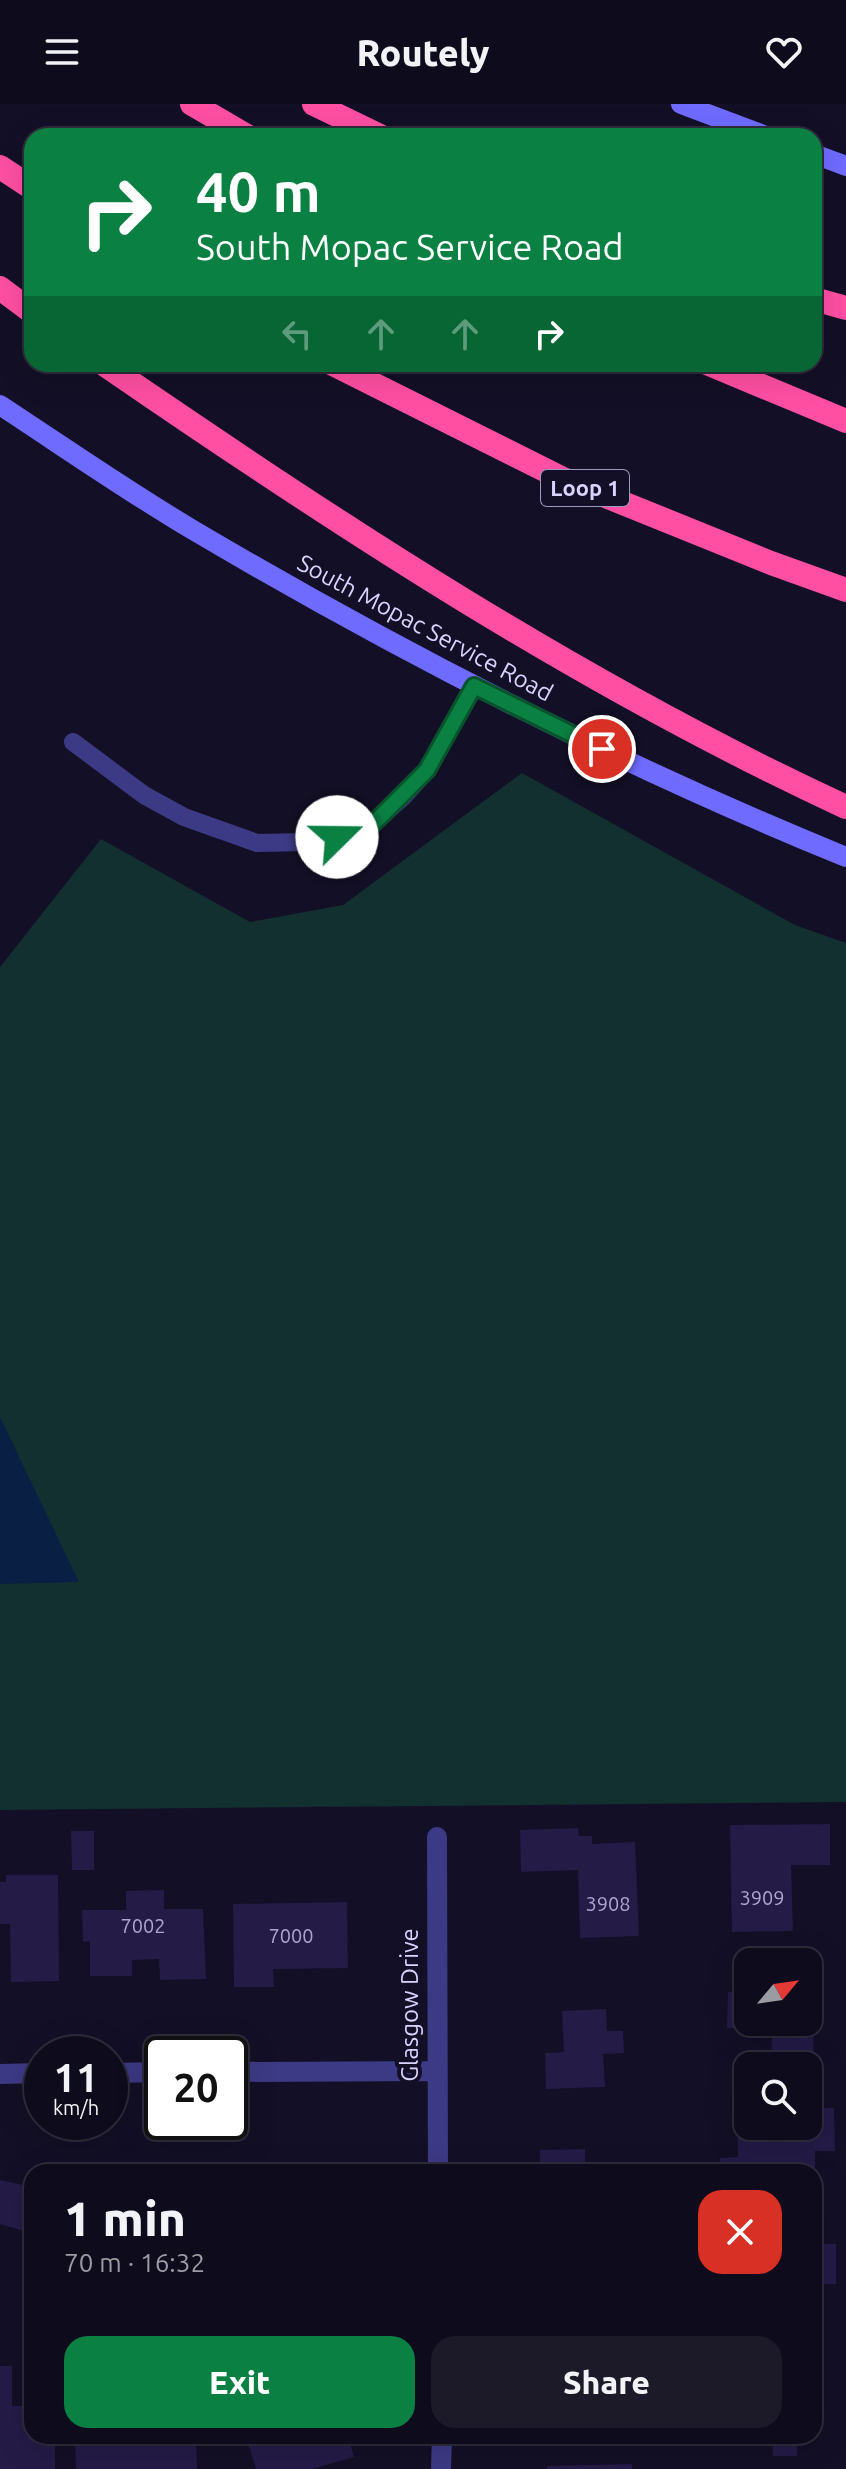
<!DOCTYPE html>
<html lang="en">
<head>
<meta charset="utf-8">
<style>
	body { margin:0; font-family:Ubuntu,sans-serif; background:#1c1929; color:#f1f3f6; height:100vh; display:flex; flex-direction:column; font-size:30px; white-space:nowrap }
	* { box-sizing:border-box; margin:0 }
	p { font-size:26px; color:#9b9ba3 }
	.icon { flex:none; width:44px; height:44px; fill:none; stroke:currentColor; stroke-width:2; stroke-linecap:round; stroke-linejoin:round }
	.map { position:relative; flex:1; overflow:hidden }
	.side { position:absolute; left:24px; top:2060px; width:798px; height:280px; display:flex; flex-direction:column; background:#0e0b1c; border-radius:24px; box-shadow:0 8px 32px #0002,0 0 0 2px #2e2b3b }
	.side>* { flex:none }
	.banner { position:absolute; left:24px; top:24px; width:798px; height:244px; border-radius:24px; box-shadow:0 8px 32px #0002,0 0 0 2px #2e2b3b; background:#0b8043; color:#fff; overflow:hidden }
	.needle { width:52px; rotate:61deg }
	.tools { position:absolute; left:734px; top:1844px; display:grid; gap:16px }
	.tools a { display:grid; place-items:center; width:88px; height:88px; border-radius:16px; background:#0e0b1c; box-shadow:0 8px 32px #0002,0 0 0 2px #2e2b3b; font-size:40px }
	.speed { position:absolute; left:24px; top:1932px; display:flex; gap:16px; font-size:40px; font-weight:700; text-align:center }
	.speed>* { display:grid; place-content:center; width:104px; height:104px; border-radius:50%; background:#0e0b1c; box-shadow:0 8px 32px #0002,0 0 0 2px #2e2b3b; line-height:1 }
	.speed small { font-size:20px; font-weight:400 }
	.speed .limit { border:4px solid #111; border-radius:12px; background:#fff; color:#111 }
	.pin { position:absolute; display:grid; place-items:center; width:68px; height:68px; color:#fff; margin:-34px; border:4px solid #fff; border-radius:50%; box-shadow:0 2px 8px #0007 }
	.me { position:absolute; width:88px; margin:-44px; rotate:68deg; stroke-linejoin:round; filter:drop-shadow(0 0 6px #0008) }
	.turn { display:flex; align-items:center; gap:28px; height:168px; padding:0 40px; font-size:36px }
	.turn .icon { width:104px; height:104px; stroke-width:2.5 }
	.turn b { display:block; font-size:56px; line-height:68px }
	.lanes { display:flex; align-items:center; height:76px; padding:0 40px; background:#0003; justify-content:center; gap:40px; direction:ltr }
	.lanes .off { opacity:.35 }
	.round { display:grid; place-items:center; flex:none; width:84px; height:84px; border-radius:24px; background:#1c1929 }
	.summary { display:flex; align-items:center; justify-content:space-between; height:136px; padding:0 40px }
	h1 { font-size:48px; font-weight:800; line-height:60px }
	.cta { display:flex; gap:16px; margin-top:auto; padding:16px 40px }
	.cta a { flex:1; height:92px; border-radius:24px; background:#0b8043; color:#fff; font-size:32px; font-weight:800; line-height:92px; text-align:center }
	.cta a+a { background:#1c1929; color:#f1f3f6 }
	header { display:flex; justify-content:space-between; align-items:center; height:104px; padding:0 40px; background:#0e0b1c; font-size:36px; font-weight:800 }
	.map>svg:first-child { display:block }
	.green { fill:#12302f }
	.water { fill:#0a1f44 }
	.building { fill:#241b47 }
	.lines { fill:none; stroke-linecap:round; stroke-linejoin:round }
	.lane { stroke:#3d3a85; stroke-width:18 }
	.street { stroke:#3d3a85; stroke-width:20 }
	.secondary { stroke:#6f6bff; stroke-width:20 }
	.highway { stroke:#ff4fa3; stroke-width:24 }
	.route-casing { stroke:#07532c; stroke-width:20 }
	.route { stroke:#0b8043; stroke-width:14 }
	.labels { text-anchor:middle; stroke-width:8; stroke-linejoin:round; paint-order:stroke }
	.number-label { font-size:20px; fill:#aca6d1 }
	.shield { fill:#130f26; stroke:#9e99be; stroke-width:2 }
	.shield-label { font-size:22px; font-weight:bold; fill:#d9d4ff }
	.street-label { font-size:24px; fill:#d9d4ff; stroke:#130f26 }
</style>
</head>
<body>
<header><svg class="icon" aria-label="menu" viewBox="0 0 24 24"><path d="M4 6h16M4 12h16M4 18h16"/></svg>Routely<svg class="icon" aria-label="heart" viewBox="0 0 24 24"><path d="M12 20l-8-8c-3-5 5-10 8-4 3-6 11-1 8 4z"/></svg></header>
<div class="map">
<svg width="846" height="2365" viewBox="0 0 846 2365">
	<rect width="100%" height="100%" fill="#130f26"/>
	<path class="green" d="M522,669L795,821L846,839V1698L0,1706V863L101,735L250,818L343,801Z"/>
	<path class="water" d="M0,1313L79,1478L0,1480Z"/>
	<path class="building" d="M830,1720V1761H791L793,1827L732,1828L730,1721Z
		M578,1724L579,1732H592V1740L635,1738L639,1832L580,1834L578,1766L521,1768L520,1726Z
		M71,1727H94V1766H72Z
		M6,1771H58L59,1877L11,1878L10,1820H0V1778H6Z
		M164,1786V1805H203L206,1875L160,1876L159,1855L132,1856V1872H90V1837L83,1838L82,1806H126V1787Z
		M347,1798L348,1864L273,1865L274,1883H234L233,1800Z
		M728,1888H748V1918H808V1899H814L813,1973H808V1962H771L772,1925L727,1924Z
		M606,1905L607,1927H623L624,1949L603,1950L605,1983L546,1985L545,1949L564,1948L562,1907Z
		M808,2004H834L835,2047H815V2068H720V2054L738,2053L737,2005H748V2022H808Z
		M585,2045V2068H540V2046Z
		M0,2076L32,2083V2095L24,2127L0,2120Z
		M814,2140H836V2180H814Z
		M0,2262H12V2302H32V2332H55V2365H0Z
		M75,2332H196L197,2365H76Z
		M246,2332H348L354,2353L312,2365H256Z
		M772,2332H797V2352H773Z
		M632,2360V2365H547V2362Z"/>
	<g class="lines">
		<path class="lane" d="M73,638L144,691L184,713L257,739L304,738L337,733L374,719L404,692L427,666L474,582"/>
		<path class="street" d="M437,1733L438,2068
			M230,1968L436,1967
			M110,1969L162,1968
			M0,1970L42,1969
			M441,2365L442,2332"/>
		<path class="secondary" d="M681,0L766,32
			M814,50L846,62
			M0,301C64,343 127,387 193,426C403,550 620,661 846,753"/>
		<path class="highway" d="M192,0L247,32
			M314,0L380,32
			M0,63L32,84
			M0,184L32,208
			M814,195L846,204
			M104,260C341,423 584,582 846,703
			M333,260L561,374L771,459L846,486
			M709,260L846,317"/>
	</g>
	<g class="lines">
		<g class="route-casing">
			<path id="route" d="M337,733L374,719L427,666L474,582L602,645"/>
		</g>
		<use href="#route" class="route"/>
	</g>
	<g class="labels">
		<g class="number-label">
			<text x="762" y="1801">3909</text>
			<text x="608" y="1807">3908</text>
			<text x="143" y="1829">7002</text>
			<text x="291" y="1839">7000</text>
		</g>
		<rect class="shield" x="541" y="366" width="88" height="36" rx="6"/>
		<g class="shield-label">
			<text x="585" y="392">Loop 1</text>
		</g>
		<g class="street-label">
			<text transform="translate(425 524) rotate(28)" y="8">South Mopac Service Road</text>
			<text transform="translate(410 1901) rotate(-90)" y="8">Glasgow Drive</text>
		</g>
	</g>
</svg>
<div class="tools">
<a><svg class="needle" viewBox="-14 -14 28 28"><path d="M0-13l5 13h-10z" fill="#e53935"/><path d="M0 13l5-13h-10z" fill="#9b9ba3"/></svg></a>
<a><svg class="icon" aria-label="search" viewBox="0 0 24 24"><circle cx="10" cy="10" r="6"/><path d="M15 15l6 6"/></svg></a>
</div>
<div class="speed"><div>11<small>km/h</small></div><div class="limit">20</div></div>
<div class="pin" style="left:602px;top:645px;background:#d93025"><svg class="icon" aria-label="arrive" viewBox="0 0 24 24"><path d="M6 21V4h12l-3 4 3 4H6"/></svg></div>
<svg class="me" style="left:337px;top:733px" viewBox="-20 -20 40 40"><circle r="19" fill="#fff"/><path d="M0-13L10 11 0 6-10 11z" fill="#0b8043"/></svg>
<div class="banner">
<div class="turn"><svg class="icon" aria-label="right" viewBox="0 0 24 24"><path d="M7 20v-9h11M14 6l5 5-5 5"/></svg><div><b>40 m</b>South Mopac Service Road</div></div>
<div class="lanes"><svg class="icon off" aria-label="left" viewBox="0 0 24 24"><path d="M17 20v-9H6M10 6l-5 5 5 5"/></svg><svg class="icon off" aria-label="ahead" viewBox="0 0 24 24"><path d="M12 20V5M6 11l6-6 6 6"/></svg><svg class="icon off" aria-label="ahead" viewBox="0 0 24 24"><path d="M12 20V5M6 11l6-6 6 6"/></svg><svg class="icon" aria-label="right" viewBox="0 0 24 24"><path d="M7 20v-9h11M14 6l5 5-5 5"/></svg></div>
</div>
<section class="side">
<div class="summary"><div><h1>1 min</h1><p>70 m · 16:32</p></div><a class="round" style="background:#d93025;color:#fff"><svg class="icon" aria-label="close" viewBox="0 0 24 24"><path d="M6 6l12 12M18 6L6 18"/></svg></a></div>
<div class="cta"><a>Exit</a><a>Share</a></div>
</section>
</div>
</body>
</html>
